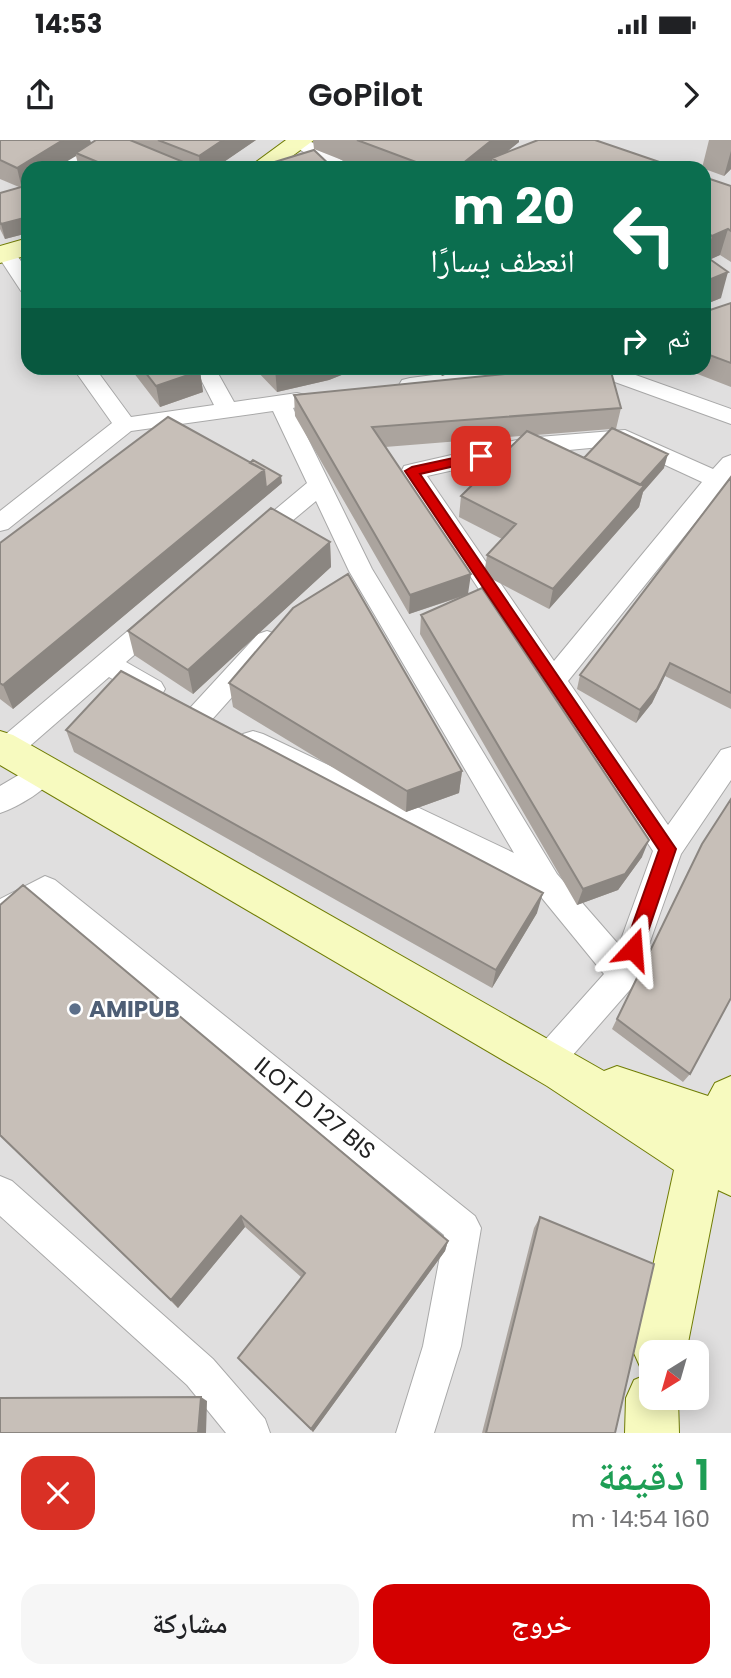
<!DOCTYPE html>
<html lang="ar">
<head>
<meta charset="utf-8">
<style>
	body { margin:0; font-family:Poppins,"Noto Naskh Arabic",sans-serif; background:#f6f6f6; color:#202124; direction:rtl; height:100vh; display:flex; flex-direction:column; font-size:26px; white-space:nowrap }
	* { box-sizing:border-box; margin:0 }
	p { font-size:23px; color:#757577 }
	.icon { flex:none; width:38px; height:38px; fill:none; stroke:currentColor; stroke-width:2; stroke-linecap:round; stroke-linejoin:round }
	.map { position:relative; height:1293px; overflow:hidden; direction:ltr }
	.sheet { display:flex; flex-direction:column; background:#fff; flex:1 }
	.sheet>* { flex:none }
	.banner { position:absolute; left:21px; top:21px; width:690px; height:214px; border-radius:21px; box-shadow:0 4px 18px #0003; direction:rtl; background:#0b6e4f; color:#fff; overflow:hidden }
	.needle { width:46px; rotate:217deg }
	.controls { position:absolute; left:639px; top:1200px; display:grid; gap:14px }
	.controls a { display:grid; place-items:center; width:70px; height:70px; border-radius:14px; background:#fff; box-shadow:0 4px 18px #0003; font-size:35px }
	.pin { position:absolute; display:grid; place-items:center; width:60px; height:60px; color:#fff; margin:-30px; border-radius:14px; box-shadow:0 4px 10px #0006 }
	.me { position:absolute; width:77px; margin:-38px; rotate:19deg; stroke-linejoin:round; filter:drop-shadow(0 0 5px #0008) }
	.turn { display:flex; align-items:center; gap:24px; height:147px; padding:0 21px; font-size:32px }
	.turn .icon { width:91px; height:91px; stroke-width:2.5 }
	.turn b { display:block; font-size:49px; line-height:60px }
	.then { display:flex; align-items:center; height:66px; padding:0 21px; background:#0003; gap:14px; font-size:26px }
	.round { display:grid; place-items:center; flex:none; width:74px; height:74px; border-radius:21px; background:#f6f6f6 }
	.summary { display:flex; align-items:center; justify-content:space-between; height:119px; padding:0 21px }
	h1 { font-size:42px; font-weight:600; line-height:52px; color:#1e9e55 }
	.button { display:flex; gap:14px; margin-top:auto; padding:14px 21px }
	.button a { flex:1; height:80px; border-radius:21px; background:#d40000; color:#fff; font-size:28px; font-weight:600; line-height:80px; text-align:center }
	.button a+a { background:#f6f6f6; color:#202124 }
	.status { display:flex; justify-content:space-between; align-items:center; height:49px; padding:0 35px; background:#fff; direction:ltr }
	.status svg { height:19px; fill:currentColor }
	header { display:flex; justify-content:space-between; align-items:center; height:91px; padding:0 21px; background:#fff; font-size:32px; font-weight:600 }
	.map>svg:first-child { display:block }
	.residential { fill:#e0dfdf; fill-rule:evenodd }
	.lines { fill:none; stroke-linecap:round; stroke-linejoin:round }
	.street-casing { stroke:#a9a9a9; stroke-width:2 }
	.secondary-casing { stroke:#707d05; stroke-width:2 }
	.street { fill:#fff; fill-rule:evenodd }
	.secondary { fill:#f7fabf; fill-rule:evenodd }
	.wall { fill:#aba49e; fill-rule:evenodd }
	.shaded-wall { fill:#8b8681 }
	.building { fill:#c7bfb8; stroke:#8b8681; stroke-width:2 }
	.route { fill:#d40000; stroke:#8a0000; stroke-width:2 }
	.service-dot { fill:#5c6f8a; stroke:#fff; stroke-width:2.5 }
	.labels { text-anchor:middle; stroke-width:5; stroke-linejoin:round; paint-order:stroke }
	.service-label { font-size:23px; font-weight:bold; fill:#4e5e75; stroke:#fff; text-anchor:start }
	.street-label { font-size:23px; fill:#222; stroke:#fff }
</style>
</head>
<body>
<div class="status"><b>14:53</b><svg viewBox="0 0 49 12"><path d="M0 12V9h3v3zM5 12V6h3v6zM10 12V3h3v9zM15 12V0h3v12zM26 1h20v11H26zM47 4h2v5h-2z"/></svg></div>
<header><svg class="icon" aria-label="forward" viewBox="0 0 24 24"><path d="M9 5l7 7-7 7"/></svg>GoPilot<svg class="icon" aria-label="share" viewBox="0 0 24 24"><path d="M12 15V3M7 8l5-5 5 5M5 13v7h14v-7"/></svg></header>
<div class="map">
<svg width="731" height="1293" viewBox="0 0 731 1293">
	<rect width="100%" height="100%" fill="#f2efe9"/>
	<path class="residential" d="M0,0H731V1293H0ZM28,28H704V228H28ZM651,1213H696V1258H651Z"/>
	<g class="lines">
		<g class="street-casing">
			<path id="street" d="M98,0H119L76,28H55Z
				M292,0H308L355,28H333L293,6Z
				M6,107L13,109L28,132V153L21,151L0,119V109Z
				M73,228H95L131,277L214,265L195,228H215L234,262L297,253L305,255L308,260L305,265L293,268L372,429L557,734L619,805L653,711L401,332L404,326L412,324L526,298L625,290L713,329L723,318L731,315V338L568,541L668,685L721,610L731,607V640L681,714L635,844L558,932L547,937L536,932L531,921L536,910L604,834L537,752L243,610L239,602L243,594L253,591L263,594L514,713L349,431L316,361L262,406L254,409L246,406L242,400L246,394L307,343L273,271L131,291L8,389L0,391V371L112,283ZM622,305L702,342L554,521L427,336L526,314Z
				M489,228H546L542,233L535,235L410,252L402,250L399,245L402,240L410,238Z
				M586,228H616L731,269V284L590,233Z
				M158,470L167,473L171,480L167,487L126,522L161,542L165,549L161,556C143,562 125,546 109,537L16,618L6,621L0,619V599L149,473Z
				M267,491L276,494L280,501L276,508L208,584L199,587L190,584L186,576L190,568L258,494Z
				M44,620L54,624L58,632C49,649 18,667 0,673V646Z
				M45,736L55,740L475,1076L481,1088L461,1206L434,1293H396L423,1206L444,1095L43,766L0,789V759Z
				M0,1036L12,1041L213,1219L265,1279L270,1293H226L187,1245L0,1076Z"/>
		</g>
		<g class="secondary-casing">
			<path id="secondary" d="M286,0H314L276,28H248Z
				M28,98V115L0,123V106Z
				M0,591L13,595L604,931L617,926L708,956L715,943L731,936V1056L718,1050L686,1213H651V1258H678L679,1293H625L626,1258L634,1240L648,1234L642,1231L634,1213L674,1030L547,946L0,625Z"/>
		</g>
		<use href="#street" class="street"/>
		<use href="#secondary" class="secondary"/>
	</g>
	<path class="wall" d="M0,0H90L91,3L96,0H256L215,28H79L76,16L28,28V93L5,99L0,89V53L19,47L0,39Z
		M313,0H519V2L506,12L677,28H491L492,24L487,28H362L314,9Z
		M709,0H731V29L724,36L702,28Z
		M704,37L731,46V122L720,115L710,119L721,158L704,165Z
		M731,163V247L682,228H704V172Z
		M130,228H197L200,231L203,252L160,267Z
		M254,228H359L329,240L277,252Z
		M382,228H410L390,235Z
		M433,228H464L442,236Z
		M294,255L621,268L616,289H615L664,328L643,352L639,367L549,469L484,435L487,415L502,399L459,377L461,356L521,296L385,307L469,454L642,717L618,750L577,765L420,494L421,475L464,456L409,474L295,276ZM611,289L584,318L536,295Z
		M731,337V569L665,536L652,563L636,583L577,549L580,535Z
		M282,343L13,569L0,559V403Z
		M330,402L331,427L193,554L134,515L128,491Z
		M229,543L462,631L459,653L406,672L233,567Z
		M66,590L537,773L492,848L74,612Z
		M702,704L690,934L683,942L612,889Z
		M0,995L448,1101L445,1111L313,1292L238,1218L301,1137L245,1087L178,1168Z
		M540,1077L615,1293H482L534,1088Z"/>
	<path class="shaded-wall" d="M63,0H90L92,6L76,13V16L56,28H28V45L22,49L17,28Z
		M223,0H256L215,28H200L199,16Z
		M492,0H519V2L496,21L492,18V24L487,28H457Z
		M731,11V29L724,36Z
		M186,23V28H170Z
		M28,77V93L5,99L1,84Z
		M728,89L720,115L705,122L712,96Z
		M728,132L721,158L704,165V142Z
		M275,228H359L329,240L277,252Z
		M390,228H410L390,235Z
		M442,228H464L442,236Z
		M200,231L203,252L160,267L156,246Z
		M668,314L664,328L643,352L639,367L549,469L553,449L636,349Z
		M264,330L281,336L282,343L13,569L3,545Z
		M330,402L331,427L193,554L188,530Z
		M471,434L468,454L409,474L410,455Z
		M670,523L665,536L652,563L636,583L640,570Z
		M462,631L459,653L406,672L407,651Z
		M649,700L642,717L618,750L577,765L583,749Z
		M543,753L537,773L492,848L496,830Z
		M241,1076L245,1087L178,1168L171,1160Z
		M448,1101L445,1111L313,1292L311,1289Z
		M201,1257L207,1261L206,1293H198Z"/>
	<path class="building" d="M0,0H63L17,28L0,20Z
		M96,0H130L186,23L170,28H112L76,13Z
		M158,0H223L199,16Z
		M357,0H492L457,28H432Z
		M538,0H595L677,28H507L492,18Z
		M314,10L333,28H283L277,23L269,25L268,24Z
		M67,23L78,28H59Z
		M277,23L283,28H259Z
		M704,37L731,46V91L728,89L712,96L704,90Z
		M28,45V77L1,84L0,82V53Z
		M704,115L728,132L704,142Z
		M731,163V223L704,213V172Z
		M142,228H197L200,231L156,246Z
		M566,228H610L621,268L372,287L471,434L410,455L294,255Z
		M168,277L264,330L3,545L0,543V403Z
		M612,288L668,314L640,345L584,318Z
		M527,291L644,346L553,449L487,415L516,384L461,356Z
		M253,320L281,336L266,348L264,330L250,323Z
		M731,337V553L670,523L657,549L640,570L580,535Z
		M271,368L330,402L188,530L128,491Z
		M348,434L462,631L407,651L229,543L293,468Z
		M482,448L649,700L625,734L583,749L421,475Z
		M121,531L543,753L496,830L66,590Z
		M731,659V858L690,934L617,879L702,704Z
		M23,745L448,1101L311,1289L238,1218L305,1133L241,1076L171,1160L0,995V765Z
		M540,1077L654,1124L615,1293H486Z
		M201,1257L198,1293H0V1258Z"/>
	<path class="route" d="M481,312L487,316L485,319L420,334L676,709L642,809L639,815L633,817L627,815L624,809L659,710L405,331L412,327Z"/>
	<circle class="service-dot" cx="75" cy="869" r="7"/>
	<g class="labels">
		<g class="service-label">
			<text x="89" y="877">AMIPUB</text>
		</g>
		<g class="street-label">
			<text transform="translate(315 968) rotate(39)" y="8">ILOT D 127 BIS</text>
		</g>
	</g>
</svg>
<div class="controls">
<a><svg class="needle" viewBox="-14 -14 28 28"><path d="M0-13l5 13h-10z" fill="#e53935"/><path d="M0 13l5-13h-10z" fill="#757577"/></svg></a>
</div>
<div class="pin" style="left:481px;top:316px;background:#d93025"><svg class="icon" aria-label="arrive" viewBox="0 0 24 24"><path d="M6 21V4h12l-3 4 3 4H6"/></svg></div>
<svg class="me" style="left:633px;top:809px" viewBox="-20 -20 40 40"><path d="M0-17L14 15 0 8-14 15z" fill="#d40000" stroke="#fff" stroke-width="4"/></svg>
<div class="banner">
<div class="turn"><svg class="icon" aria-label="left" viewBox="0 0 24 24"><path d="M17 20v-9H6M10 6l-5 5 5 5"/></svg><div><b>20 m</b>انعطف يسارًا</div></div>
<div class="then">ثم<svg class="icon" aria-label="right" viewBox="0 0 24 24"><path d="M7 20v-9h11M14 6l5 5-5 5"/></svg></div>
</div>
</div>
<section class="sheet">
<div class="summary"><div><h1>1 دقيقة</h1><p>160 m · 14:54</p></div><a class="round" style="background:#d93025;color:#fff"><svg class="icon" aria-label="close" viewBox="0 0 24 24"><path d="M6 6l12 12M18 6L6 18"/></svg></a></div>
<div class="button"><a>خروج</a><a>مشاركة</a></div>
</section>
</body>
</html>
